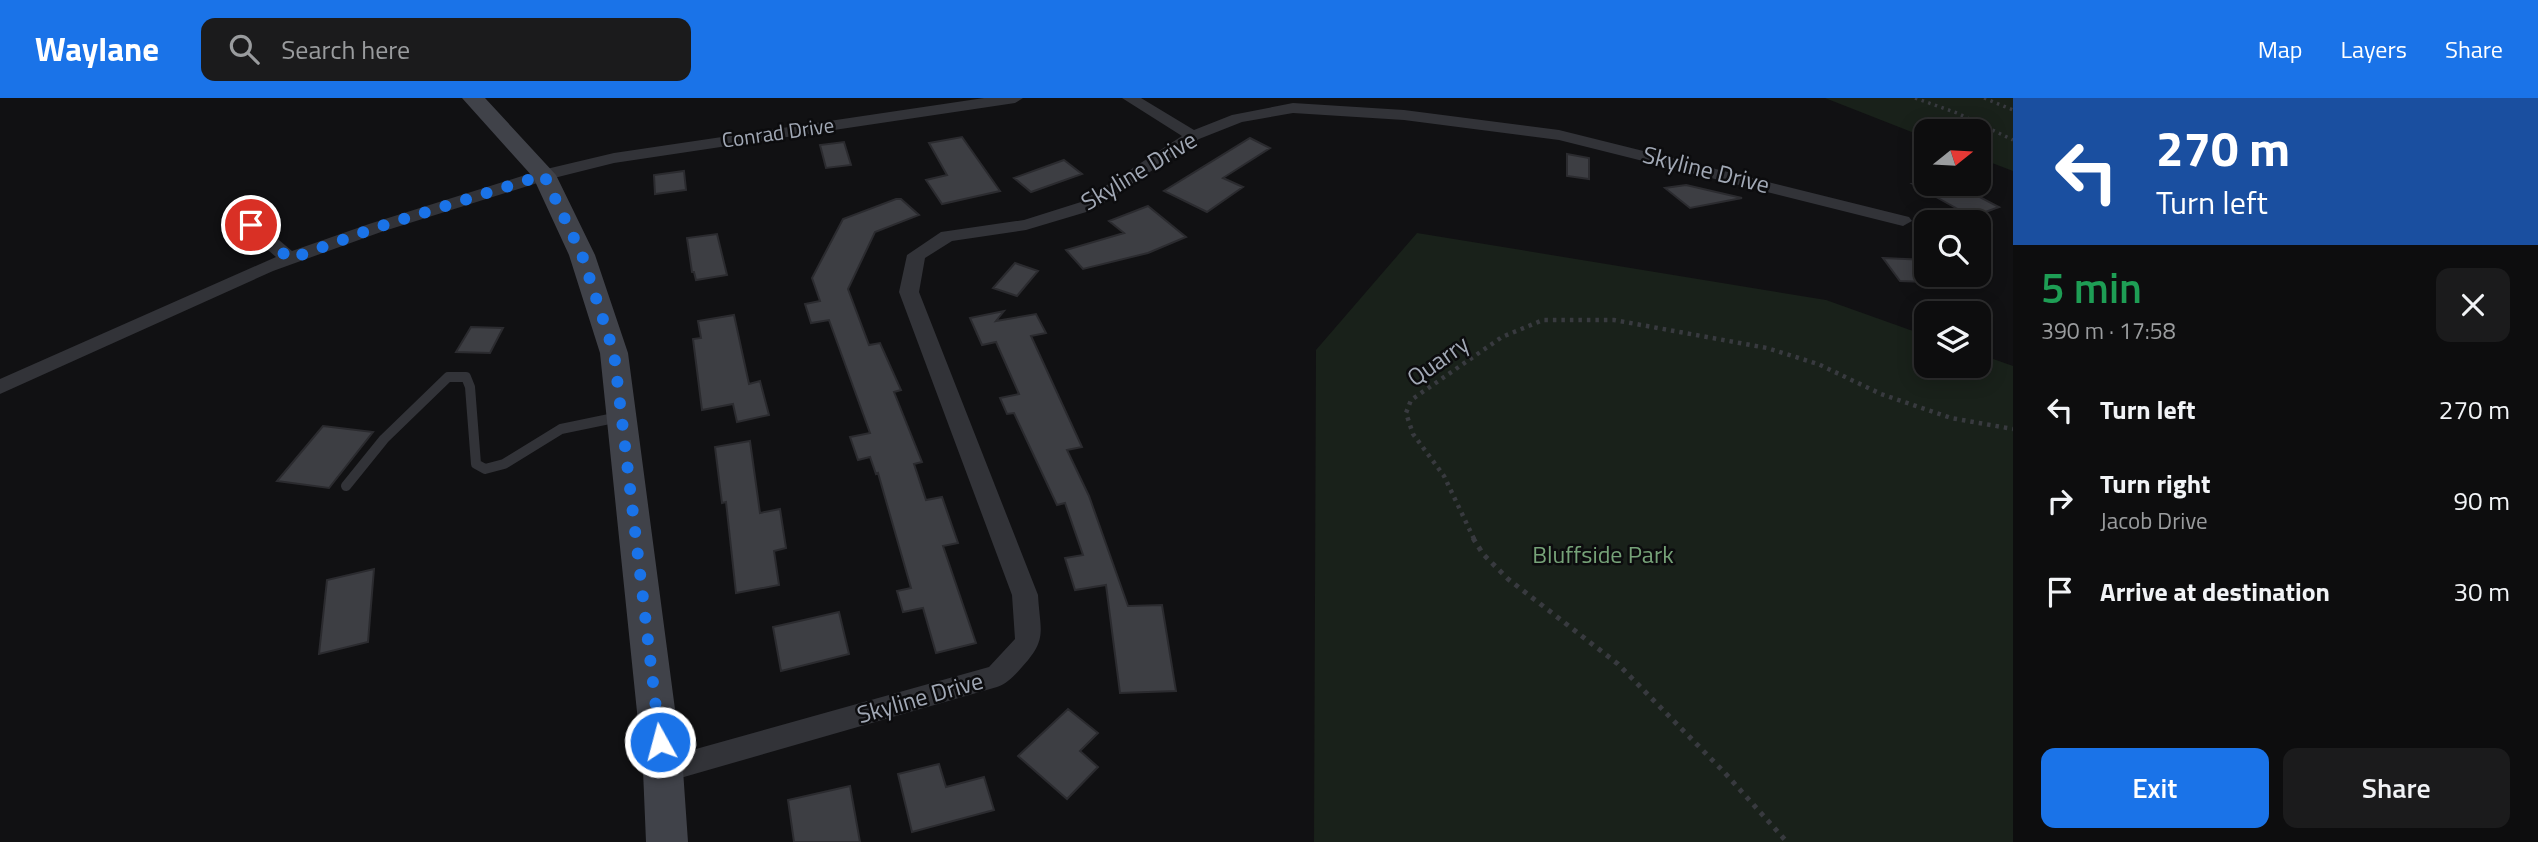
<!DOCTYPE html>
<html lang="en">
<head>
<meta charset="utf-8">
<style>
	body { margin:0; font-family:"Titillium Web",sans-serif; background:#1b1b1c; color:#f1f3f6; height:100vh; display:flex; flex-direction:column; font-size:26px; white-space:nowrap }
	* { box-sizing:border-box; margin:0 }
	p { font-size:23px; color:#9a9c9e }
	.icon { flex:none; width:38px; height:38px; fill:none; stroke:currentColor; stroke-width:2; stroke-linecap:round; stroke-linejoin:round }
	.map { position:relative; flex:1; overflow:hidden }
	.details { display:flex; flex-direction:column; background:#0d0d0e; width:525px }
	.details>* { flex:none }
	.top-card { background:#1a4fa0; color:#fff; overflow:hidden }
	.needle { width:46px; rotate:72deg }
	.fabs { position:absolute; left:1914px; top:21px; display:grid; gap:14px }
	.fabs a { display:grid; place-items:center; width:77px; height:77px; border-radius:14px; background:#0d0d0e; box-shadow:0 4px 18px #0003,0 0 0 2px #2d2d2e; font-size:35px }
	.pin { position:absolute; display:grid; place-items:center; width:60px; height:60px; color:#fff; margin:-30px; border:4px solid #fff; border-radius:50%; box-shadow:0 2px 7px #0007 }
	.me { position:absolute; width:77px; margin:-38px; rotate:353deg; stroke-linejoin:round; filter:drop-shadow(0 0 5px #0008) }
	.turn { display:flex; align-items:center; gap:24px; height:147px; padding:0 28px; font-size:32px }
	.turn .icon { width:91px; height:91px; stroke-width:2.5 }
	.turn b { display:block; font-size:49px; line-height:60px }
	.round { display:grid; place-items:center; flex:none; width:74px; height:74px; border-radius:14px; background:#1b1b1c }
	.head { display:flex; align-items:center; justify-content:space-between; height:119px; padding:0 28px }
	h1 { font-size:42px; font-weight:600; line-height:52px; color:#1e9e55 }
	.primary-button { display:flex; gap:14px; margin-top:auto; padding:14px 28px }
	.primary-button a { flex:1; height:80px; border-radius:14px; background:#1a73e8; color:#fff; font-size:28px; font-weight:600; line-height:80px; text-align:center }
	.primary-button a+a { background:#1b1b1c; color:#f1f3f6 }
	ul { padding:0; list-style:none }
	li { display:flex; align-items:center; gap:21px; height:91px; padding:0 28px }
	li div { flex:1 }
	li b { display:block; font-size:26px }
	li em { font-style:normal }
	header { display:flex; align-items:center; gap:42px; box-sizing:border-box; height:98px; padding:0 35px; background:#1a73e8; color:#fff }
	header strong { font-size:33px }
	nav { display:flex; gap:38px; margin-inline-start:auto; font-size:24px }
	.search { width:490px; height:63px; background:#1b1b1c; display:flex; align-items:center; gap:18px; box-sizing:border-box; padding:0 24px; border-radius:14px; color:#9a9c9e; font-size:26px }
	main { display:flex; flex:1; min-height:0 }
	.map>svg:first-child { display:block }
	.green { fill:#19211a }
	.building { fill:#3d3e43; stroke:#2b2b2f; stroke-width:2 }
	.lines { fill:none; stroke-linecap:round; stroke-linejoin:round }
	.path-far2 { stroke:#383a3f; stroke-width:3.5; stroke-dasharray:2.5 4.5; stroke-linecap:butt }
	.path-far1 { stroke:#383a3f; stroke-width:4.5; stroke-dasharray:3.5 5; stroke-linecap:butt }
	.path { stroke:#383a3f; stroke-width:5; stroke-dasharray:4.5 6; stroke-linecap:butt }
	.lane { stroke:#323338; stroke-width:10 }
	.street { fill:#323338; fill-rule:evenodd }
	.secondary { fill:#404249; fill-rule:evenodd }
	.route { stroke:#1a73e8; stroke-width:12; stroke-dasharray:0 21.6 }
	.labels { text-anchor:middle; stroke-width:5; stroke-linejoin:round; paint-order:stroke }
	.far-street-label { font-size:21px; fill:#a1a8b5; stroke:#0c0c0e }
	.street-label { font-size:24px; fill:#a1a8b5; stroke:#0c0c0e }
	.park-label { font-size:24px; fill:#76a278; stroke:#0c0c0e }
</style>
</head>
<body>
<header>
<strong>Waylane</strong>
<div class="search"><svg class="icon" aria-label="search" viewBox="0 0 24 24"><circle cx="10" cy="10" r="6"/><path d="M15 15l6 6"/></svg>Search here</div>
<nav><a>Map</a><a>Layers</a><a>Share</a></nav>
</header>
<main>
<div class="map">
<svg width="2013" height="744" viewBox="0 0 2013 744">
	<rect width="100%" height="100%" fill="#111113"/>
	<path class="green" d="M1825,0H2013V73L1979,60V33H1927V40Z
		M1417,135L1826,202L1927,238V268H1979V256L2013,268V744H1314L1316,252Z"/>
	<path class="building" d="M962,39L1000,93L942,106L926,82L947,77L929,45Z
		M1250,40L1270,50L1223,80L1243,89L1207,114L1164,93Z
		M844,44L851,67L826,70L820,47Z
		M1567,56L1589,60V81L1567,78Z
		M1064,62L1082,76L1031,94L1014,80Z
		M684,73L686,92L655,96L654,77Z
		M1913,86H1955L1999,109L1972,119Z
		M1686,87L1742,100L1690,110L1665,90Z
		M896,101H901L919,117L875,134L848,191L869,247L880,245L901,292L894,294L922,364L914,366L926,402L942,399L958,445L943,448L976,545L936,555L923,510L903,514L897,493L911,490L878,375L876,376L870,359L858,362L850,339L870,335L829,222L811,225L805,206L820,203L812,180L843,121Z
		M1148,108L1186,139L1148,155L1083,171L1066,152L1124,135L1109,123Z
		M717,136L727,177L696,182L694,174H692L687,140Z
		M1883,160L1927,162V184L1900,183Z
		M1015,165L1038,173L1017,198L993,190Z
		M1004,213L996,223L1036,216L1046,235L1031,238L1082,349L1067,352L1089,398L1128,508L1162,507L1176,593L1120,595L1106,487L1075,492L1065,460L1083,457L1065,405L1057,407L1014,315L1007,316L1000,300L1019,296L996,244L982,247L970,220Z
		M734,217L749,286L760,283L769,317L737,324L733,306L702,312L693,241L701,240L698,223Z
		M471,229L503,230L490,255L456,254Z
		M323,328L373,334L329,390L277,383Z
		M750,343L760,415L780,411L786,450L774,453L779,487L736,495L726,404L722,405L715,349Z
		M374,471L368,544L319,556L327,482Z
		M839,514L849,556L781,573L773,529Z
		M1068,611L1098,635L1080,653L1098,669L1067,701L1018,658Z
		M939,666L946,689L984,679L994,712L912,734L898,676Z
		M850,688L860,744H794L788,702Z"/>
	<g class="lines">
		<path class="path-far2" d="M1915,0L1957,15L2013,42
			M1984,0L2013,12"/>
		<path class="path-far1" d="M1474,441L1444,378L1413,336L1406,315L1411,302L1502,239L1543,222H1614L1767,250L1818,266L1881,296L1951,320L2013,331"/>
		<path class="path" d="M1473,440L1483,456L1508,481L1618,566L1724,674L1787,744"/>
		<path class="lane" d="M346,388L384,341L448,279H466L470,289L476,366L485,371L504,366L561,331L619,319"/>
		<path class="street" d="M984,0H1023L1015,5L614,65L550,81L381,134L273,173L0,296V281L276,159L230,119L227,115L230,111H242L292,153L369,126L538,73L614,55Z
			M1122,0H1141L1194,32L1232,17L1293,5L1404,12L1559,32L1909,119L1912,123L1903,128L1559,42L1404,22L1293,15L1242,24L1199,41L1093,112L1026,132L952,143L925,160L919,194L1038,497C1040,533 1048,541 1022,569C1014,578 1008,585 997,589L663,685L653,681L649,672L653,663L989,569L1015,541L1012,497L899,194L907,157L941,134L1024,122L1081,104L1182,38Z"/>
		<path class="secondary" d="M462,0H485L556,77L595,157L628,255L683,672L688,744H646L643,672L600,255L569,157L533,79Z"/>
	</g>
	<g class="lines">
		<path class="route" d="M251,127L290,161L375,130L544,77L582,157L614,255L660,644"/>
	</g>
	<g class="labels">
		<g class="far-street-label">
			<text transform="translate(778 35) rotate(-8)" y="7">Conrad Drive</text>
		</g>
		<g class="street-label">
			<text transform="translate(1706 72) rotate(14)" y="8">Skyline Drive</text>
			<text transform="translate(1139 73) rotate(-31)" y="8">Skyline Drive</text>
			<text transform="translate(1438 263) rotate(-35)" y="8">Quarry</text>
			<text transform="translate(920 600) rotate(-16)" y="8">Skyline Drive</text>
		</g>
		<g class="park-label">
			<text x="1603" y="465">Bluffside Park</text>
		</g>
	</g>
</svg>
<div class="fabs">
<a><svg class="needle" viewBox="-14 -14 28 28"><path d="M0-13l5 13h-10z" fill="#e53935"/><path d="M0 13l5-13h-10z" fill="#9a9c9e"/></svg></a>
<a><svg class="icon" aria-label="search" viewBox="0 0 24 24"><circle cx="10" cy="10" r="6"/><path d="M15 15l6 6"/></svg></a>
<a><svg class="icon" aria-label="layers" viewBox="0 0 24 24"><path d="M12 4l9 5-9 5-9-5zM3 14l9 5 9-5"/></svg></a>
</div>
<div class="pin" style="left:251px;top:127px;background:#d93025"><svg class="icon" aria-label="arrive" viewBox="0 0 24 24"><path d="M6 21V4h12l-3 4 3 4H6"/></svg></div>
<svg class="me" style="left:660px;top:644px" viewBox="-20 -20 40 40"><circle r="17" fill="#1a73e8" stroke="#fff" stroke-width="3"/><path d="M0-11L8 9 0 5-8 9z" fill="#fff"/></svg>
</div>
<section class="details">
<div class="top-card">
<div class="turn"><svg class="icon" aria-label="left" viewBox="0 0 24 24"><path d="M17 20v-9H6M10 6l-5 5 5 5"/></svg><div><b>270 m</b>Turn left</div></div>
</div>
<div class="head"><div><h1>5 min</h1><p>390 m · 17:58</p></div><a class="round"><svg class="icon" aria-label="close" viewBox="0 0 24 24"><path d="M6 6l12 12M18 6L6 18"/></svg></a></div>
<ul>
<li><svg class="icon" aria-label="left" viewBox="0 0 24 24"><path d="M17 20v-9H6M10 6l-5 5 5 5"/></svg><div><b>Turn left</b></div><em>270 m</em></li>
<li><svg class="icon" aria-label="right" viewBox="0 0 24 24"><path d="M7 20v-9h11M14 6l5 5-5 5"/></svg><div><b>Turn right</b><p>Jacob Drive</p></div><em>90 m</em></li>
<li><svg class="icon" aria-label="arrive" viewBox="0 0 24 24"><path d="M6 21V4h12l-3 4 3 4H6"/></svg><div><b>Arrive at destination</b></div><em>30 m</em></li>
</ul>
<div class="primary-button"><a>Exit</a><a>Share</a></div>
</section>
</main>
</body>
</html>
